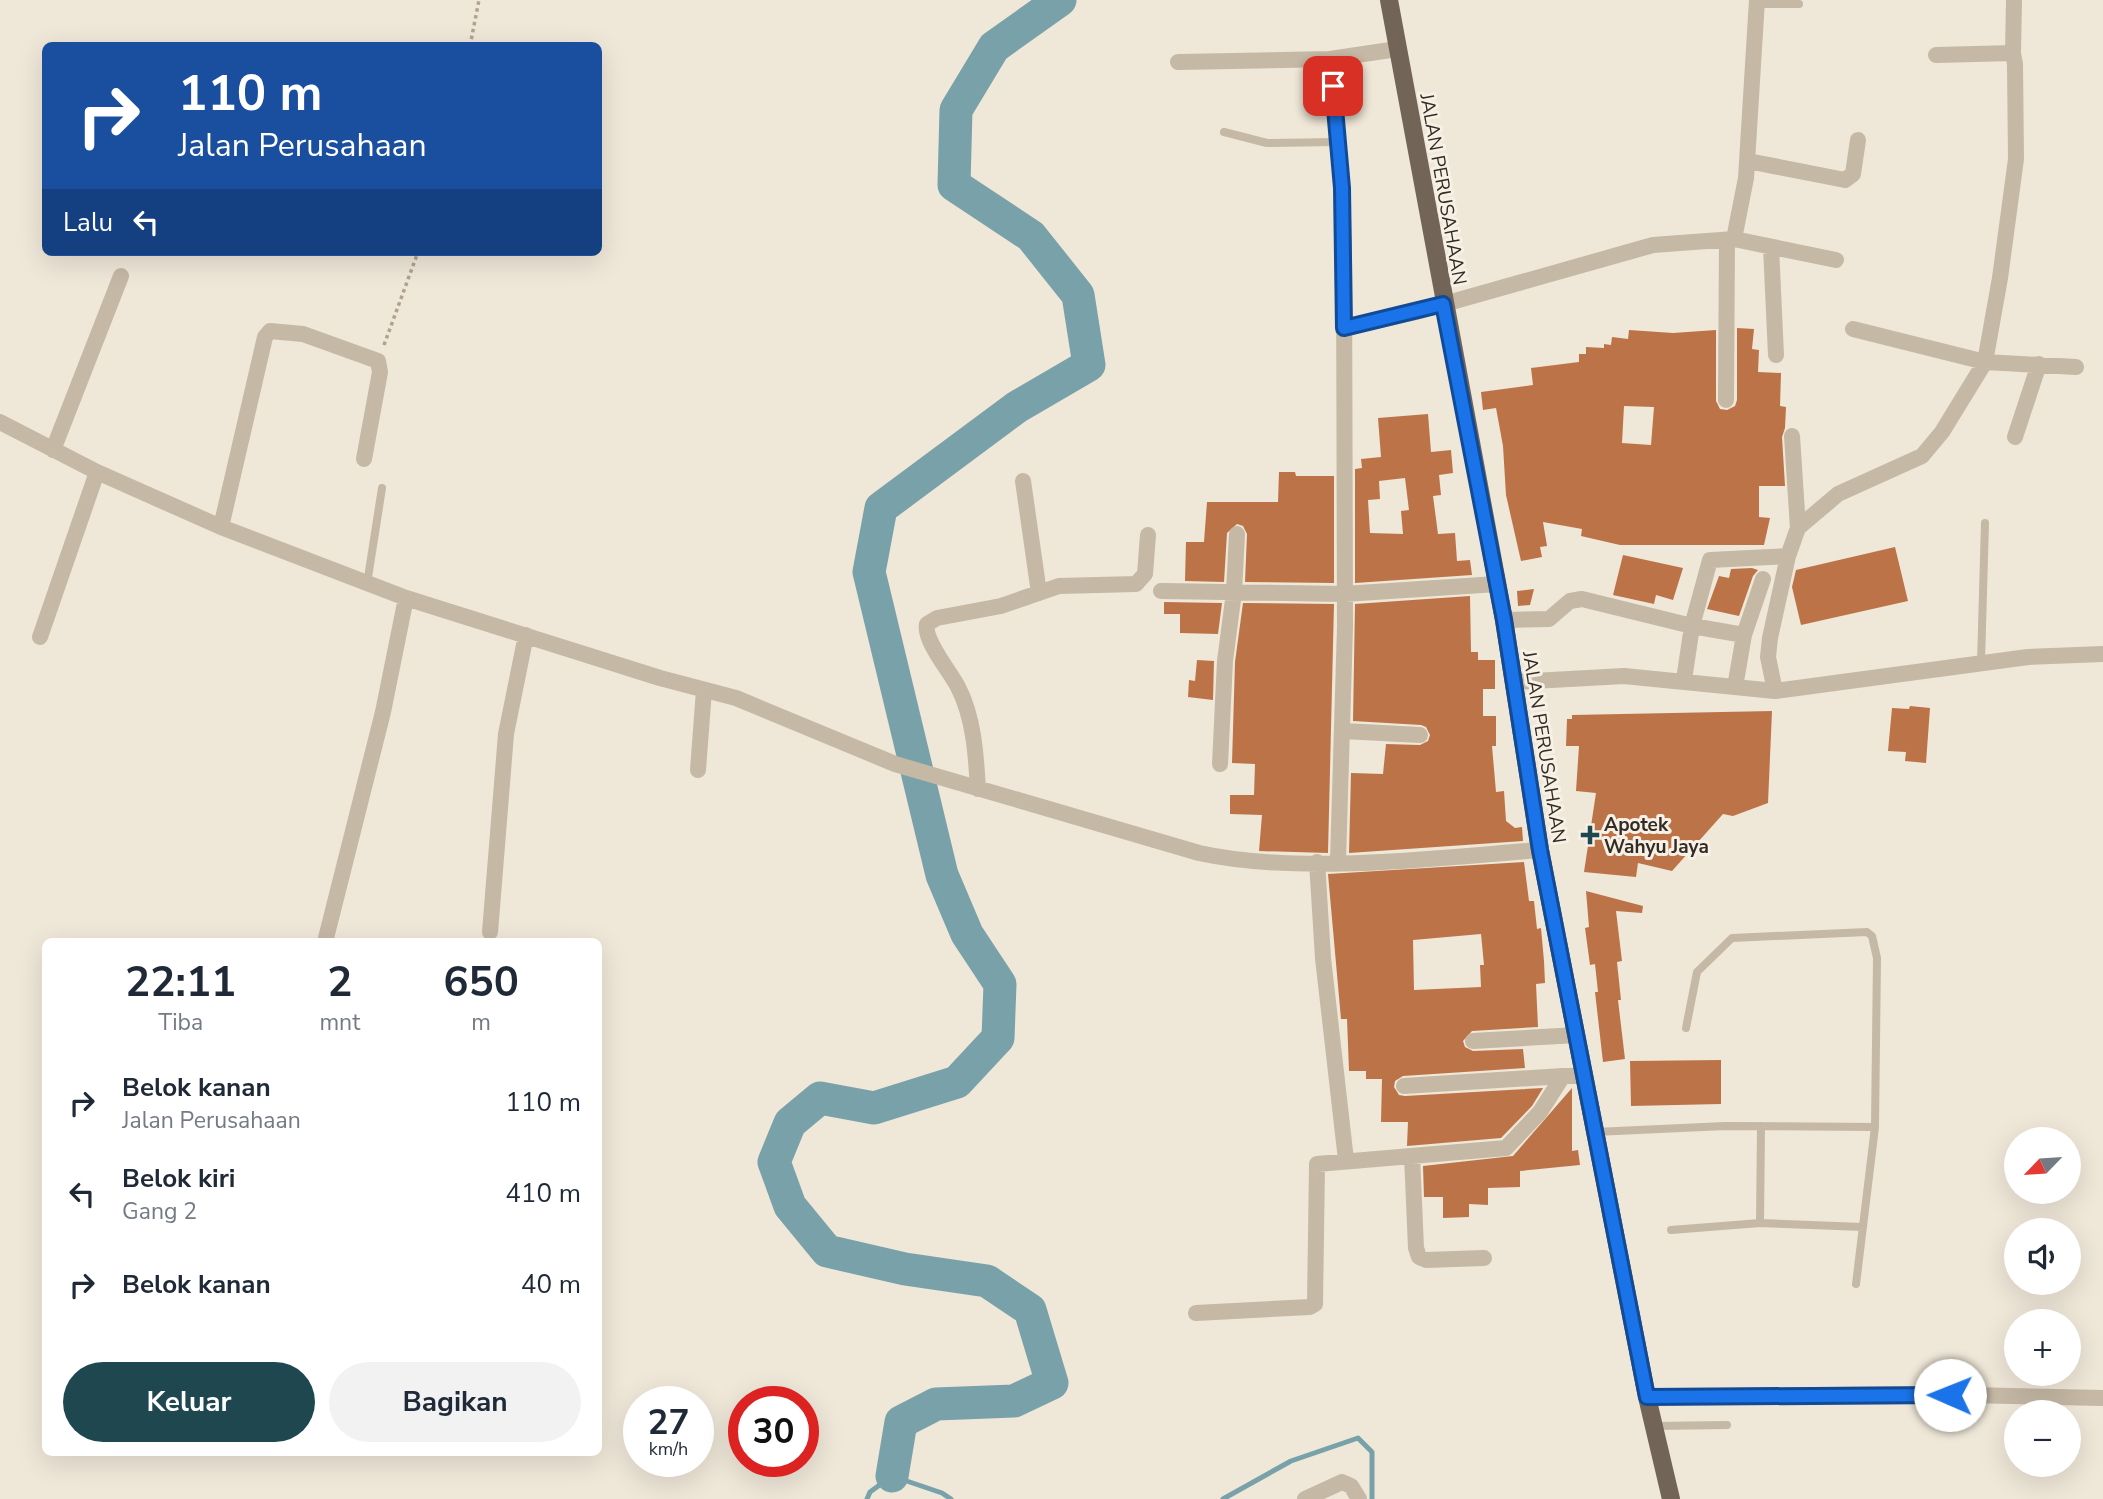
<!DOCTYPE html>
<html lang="id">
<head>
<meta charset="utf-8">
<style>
	body { margin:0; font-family:"Nunito Sans",sans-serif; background:#f2f2f3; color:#1f2937; height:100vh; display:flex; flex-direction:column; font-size:26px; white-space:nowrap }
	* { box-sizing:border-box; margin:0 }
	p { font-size:23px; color:#747a83 }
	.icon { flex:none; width:38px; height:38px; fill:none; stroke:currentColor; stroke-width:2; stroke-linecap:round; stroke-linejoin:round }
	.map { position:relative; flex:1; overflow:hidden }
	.panel { position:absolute; left:42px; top:938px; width:560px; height:518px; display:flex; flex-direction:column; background:#fff; border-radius:10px; box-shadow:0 7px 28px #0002 }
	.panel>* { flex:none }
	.banner { position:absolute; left:42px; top:42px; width:560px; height:214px; border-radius:10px; box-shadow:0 7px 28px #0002; background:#1a4fa0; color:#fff; overflow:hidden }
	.needle { width:46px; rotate:245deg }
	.tools { position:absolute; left:2004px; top:1127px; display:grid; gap:14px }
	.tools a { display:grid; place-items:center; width:77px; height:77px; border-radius:50%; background:#fff; box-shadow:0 7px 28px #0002; font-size:35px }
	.speed { position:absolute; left:623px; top:1386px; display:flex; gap:14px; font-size:35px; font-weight:700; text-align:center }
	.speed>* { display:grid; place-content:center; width:91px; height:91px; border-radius:50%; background:#fff; box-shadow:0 7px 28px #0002; line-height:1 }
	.speed small { font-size:18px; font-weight:400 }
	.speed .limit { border:10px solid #d22; background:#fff; color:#111 }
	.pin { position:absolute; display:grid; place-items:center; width:60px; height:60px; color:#fff; margin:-30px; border-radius:14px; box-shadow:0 4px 10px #0006 }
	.me { position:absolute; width:77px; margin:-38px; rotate:271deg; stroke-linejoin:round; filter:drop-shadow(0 0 5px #0008) }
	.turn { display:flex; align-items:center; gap:24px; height:147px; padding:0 21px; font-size:32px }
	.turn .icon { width:91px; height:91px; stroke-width:2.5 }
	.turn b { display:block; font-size:49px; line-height:60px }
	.then { display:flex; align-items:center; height:66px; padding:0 21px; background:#0003; gap:14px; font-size:26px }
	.eta { display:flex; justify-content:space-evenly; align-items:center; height:119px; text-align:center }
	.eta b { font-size:42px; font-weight:700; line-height:49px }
	.cta { display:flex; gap:14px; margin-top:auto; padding:14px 21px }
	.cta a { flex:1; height:80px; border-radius:42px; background:#1f4750; color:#fff; font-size:28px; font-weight:700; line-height:80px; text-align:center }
	.cta a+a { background:#f2f2f3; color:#1f2937 }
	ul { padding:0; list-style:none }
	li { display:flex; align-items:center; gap:21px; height:91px; padding:0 21px }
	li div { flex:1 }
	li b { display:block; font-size:26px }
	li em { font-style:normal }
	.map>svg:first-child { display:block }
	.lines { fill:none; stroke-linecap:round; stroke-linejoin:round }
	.stream { stroke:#79a1a9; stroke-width:5 }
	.river { stroke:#79a1a9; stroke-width:33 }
	.building { fill:#bd7348; fill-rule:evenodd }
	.path { stroke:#b1a290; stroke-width:3.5; stroke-dasharray:3.5 3.5; stroke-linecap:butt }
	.service { stroke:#c5b8a5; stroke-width:8 }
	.minor { stroke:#c5b8a5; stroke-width:16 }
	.primary { stroke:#736458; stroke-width:18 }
	.route-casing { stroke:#114b97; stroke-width:18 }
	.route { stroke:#1a73e8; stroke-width:12 }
	.poi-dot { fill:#1f4750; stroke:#f7f0e4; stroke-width:2.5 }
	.labels { text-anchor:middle; stroke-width:6; stroke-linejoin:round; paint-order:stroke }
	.street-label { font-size:19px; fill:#322b26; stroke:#f7f0e4 }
	.poi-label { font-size:19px; font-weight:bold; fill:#322b26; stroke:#f7f0e4; text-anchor:start }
</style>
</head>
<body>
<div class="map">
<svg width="2103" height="1499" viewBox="0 0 2103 1499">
	<rect width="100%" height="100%" fill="#efe7d8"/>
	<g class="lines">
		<path class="stream" d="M867,1499L870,1492L892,1476L942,1493L951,1499
			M1223,1499L1291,1461L1358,1438L1372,1452V1499"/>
		<path class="river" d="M892,1476L901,1422L936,1404L1014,1401L1052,1383L1030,1310L987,1281L905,1269L827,1251L790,1206L774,1162L790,1123L820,1098L874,1108L957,1082L998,1038L1000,984L967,934L942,875L869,572L881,508L1017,407L1089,365L1078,295L1031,236L954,185L956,110L994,47L1060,0"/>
	</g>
	<path class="building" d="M1737,328L1754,329L1752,349L1759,350L1758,372L1781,373L1780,406L1786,407L1785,428L1782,437L1785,486H1759V517L1770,518L1764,545H1620L1581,536L1582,529L1543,522L1547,546L1540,547L1542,557L1521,561L1506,495L1503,446L1496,408L1483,410L1481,392L1533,385L1531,368L1579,362V354H1586V347L1604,348V344L1611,345L1612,337L1628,339L1629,330L1673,333L1716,330V401L1720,409L1727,410L1735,406L1737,400ZM1624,406L1654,407L1651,445L1622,443Z
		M1428,414L1431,452L1451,450L1453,473L1439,475L1441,495L1433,496L1438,534L1455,533L1457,561L1470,560L1472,575L1355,583V469L1362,468L1361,459L1381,457L1378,418ZM1405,478L1409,510L1401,511L1403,534L1370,533L1368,500L1380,499L1379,481Z
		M1279,472H1295L1296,476H1334V583L1245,582L1247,534L1243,526L1237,524L1227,533L1224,582L1185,581L1186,542H1204L1207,502H1278Z
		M1895,547L1908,601L1801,625L1792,587L1796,570Z
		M1623,555L1683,568L1673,600L1656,595L1654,604L1613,595Z
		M1752,568L1758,570L1753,576L1739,616L1707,609L1719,576L1729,578L1731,569Z
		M1534,589L1530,605L1518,606L1517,591Z
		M1470,596L1471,652H1478V660H1495V689H1483V716H1496V746H1492L1496,792L1504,791L1506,821L1515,828L1522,827L1523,841L1349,853L1351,773L1383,774L1386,744L1420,745L1428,741L1430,735L1426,727L1421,725L1353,721L1355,604Z
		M1164,602L1222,603L1218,634L1180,633V614H1164Z
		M1243,603L1334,604L1328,853L1259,851L1262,815L1230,814V795H1254L1255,764L1232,763L1235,662Z
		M1197,660L1214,661L1213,700L1188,697L1189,680L1195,681Z
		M1910,706L1930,708L1926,763L1905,761L1906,752L1888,751L1892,708L1909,709Z
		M1772,711L1768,803L1733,816L1723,814L1672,871L1638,863L1636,877L1584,872L1596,793L1576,791L1579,746H1566L1567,719H1572V715Z
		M1524,862L1529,901H1534L1537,929L1541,928L1544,961L1545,983L1536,984L1538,1027L1472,1031L1463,1041L1465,1047L1473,1051L1523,1049L1525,1068L1403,1076L1395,1081L1394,1087L1399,1095L1405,1096L1543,1088L1532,1106L1501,1138L1407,1146L1408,1122H1381L1382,1079H1366V1071H1349L1347,1019H1341L1328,874ZM1481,934L1484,965H1480L1481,987L1414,990L1413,940Z
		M1586,891L1643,906L1642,913L1616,911L1622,961L1617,962L1621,1000H1618L1625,1059L1603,1062L1595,992H1598L1595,964L1590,965L1585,928L1589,927Z
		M1721,1060V1104L1631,1106L1630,1061Z
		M1572,1088V1151L1578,1150L1580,1165L1520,1171V1187L1488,1188V1205L1469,1204V1217L1443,1218V1197H1424L1423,1166L1513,1156Z"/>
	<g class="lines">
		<path class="path" d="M470,46L479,0
			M384,345L418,252"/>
		<path class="service" d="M1757,4H1799
			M1224,132L1267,143L1338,142
			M367,584L382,488
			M1981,662L1985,523
			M1686,1028L1697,972L1732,938L1867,932L1872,936L1877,958L1875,1127L1856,1284
			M1595,1132L1725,1126L1875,1127
			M1760,1223L1761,1126
			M1671,1230L1760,1223L1863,1227
			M1653,1426L1727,1425"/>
		<path class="minor" d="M1757,0L1746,178L1734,239L1836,260
			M2013,53L2014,0
			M1178,62L1330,59
			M1748,161L1845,180L1853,174L1858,140
			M1771,247L1776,355
			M1344,328L1416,312L1653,245L1734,239
			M1853,329L1985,362L2076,367
			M1726,400L1727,240
			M0,422L97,472L221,527L406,598L660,678L736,698L895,764L1199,853C1300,875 1436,858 1540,850
			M1792,436L1798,528
			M2015,437L2039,364
			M53,450L121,276
			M1023,481L1039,593
			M221,527L265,337L270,331L303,334L378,361L380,372L364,459
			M1161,591L1344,594L1497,584
			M1504,620L1549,619L1570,601L1582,599L1692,626L1710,560L1788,556
			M40,637L97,472
			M1684,680L1692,626L1744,635L1763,579
			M1513,682L1624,676L1775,691L2028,657L2103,654
			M1735,687L1744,635
			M1775,691L1768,657L1770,638L1788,556L1798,528L1838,494L1922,456L1942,432L1985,362L2000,278L2016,159L2015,64L2013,53L1936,55
			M1343,731L1420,735
			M1220,764L1225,661L1234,592L1237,534
			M698,770L704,690
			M978,789C976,755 974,718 958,687C950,671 923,640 927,624L937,618L1001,606L1059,586L1136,584L1145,574L1148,535
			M1338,861L1345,627L1344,250L1342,188L1330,59L1397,49
			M1317,862L1323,958L1346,1160
			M490,932L506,734L526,635
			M325,942L383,712L406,598
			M1473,1041L1577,1035
			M1404,1086L1563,1076
			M1412,1156L1416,1248L1419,1257L1426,1260L1484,1258
			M1196,1313L1310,1307L1315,1304L1317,1164L1506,1148L1540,1112L1563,1076H1584
			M1647,1397L1926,1394L2103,1398
			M1305,1499L1342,1482L1351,1486L1359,1499"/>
		<path class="primary" d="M1389,0L1504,620L1540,850L1647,1397L1671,1499"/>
	</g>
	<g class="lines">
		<g class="route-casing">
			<path id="route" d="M1333,86L1342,188L1344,328L1443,304L1504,620L1540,850L1647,1397L1950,1395"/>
		</g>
		<use href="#route" class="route"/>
	</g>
	<path class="poi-dot" d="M1586.5 824.5h7v7h7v7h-7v7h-7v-7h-7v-7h7z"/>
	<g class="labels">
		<g class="street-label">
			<text transform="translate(1444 189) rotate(80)" y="7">JALAN PERUSAHAAN</text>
			<text transform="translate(1545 747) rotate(81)" y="7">JALAN PERUSAHAAN</text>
		</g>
		<g class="poi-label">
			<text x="1604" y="831">Apotek<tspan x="1604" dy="22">Wahyu Jaya</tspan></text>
		</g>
	</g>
</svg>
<div class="tools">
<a><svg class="needle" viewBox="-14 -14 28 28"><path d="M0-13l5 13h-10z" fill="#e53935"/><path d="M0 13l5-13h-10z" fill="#747a83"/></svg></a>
<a><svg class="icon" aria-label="sound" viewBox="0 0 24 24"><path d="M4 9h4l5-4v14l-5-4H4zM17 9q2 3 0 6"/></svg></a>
<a>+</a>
<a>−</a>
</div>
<div class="speed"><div>27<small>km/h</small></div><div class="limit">30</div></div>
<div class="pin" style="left:1333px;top:86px;background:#d93025"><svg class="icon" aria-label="arrive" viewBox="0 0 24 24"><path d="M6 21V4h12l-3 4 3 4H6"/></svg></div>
<svg class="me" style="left:1950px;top:1395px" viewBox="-20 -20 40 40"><circle r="19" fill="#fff"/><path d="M0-13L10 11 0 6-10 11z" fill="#1a73e8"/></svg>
<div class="banner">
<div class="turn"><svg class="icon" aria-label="right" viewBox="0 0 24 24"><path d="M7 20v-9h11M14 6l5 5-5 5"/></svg><div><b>110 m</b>Jalan Perusahaan</div></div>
<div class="then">Lalu<svg class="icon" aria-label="left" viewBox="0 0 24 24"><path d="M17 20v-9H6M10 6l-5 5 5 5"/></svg></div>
</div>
<section class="panel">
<div class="eta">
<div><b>22:11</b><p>Tiba</p></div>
<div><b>2</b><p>mnt</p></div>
<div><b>650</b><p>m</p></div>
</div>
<ul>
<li><svg class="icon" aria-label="right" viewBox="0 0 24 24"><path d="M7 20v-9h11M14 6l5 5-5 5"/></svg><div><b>Belok kanan</b><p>Jalan Perusahaan</p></div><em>110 m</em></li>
<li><svg class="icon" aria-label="left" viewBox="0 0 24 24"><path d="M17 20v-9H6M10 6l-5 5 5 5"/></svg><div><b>Belok kiri</b><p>Gang 2</p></div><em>410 m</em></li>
<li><svg class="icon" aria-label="right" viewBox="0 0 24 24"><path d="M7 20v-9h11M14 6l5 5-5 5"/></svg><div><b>Belok kanan</b></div><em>40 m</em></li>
</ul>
<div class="cta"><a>Keluar</a><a>Bagikan</a></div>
</section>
</div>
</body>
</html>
